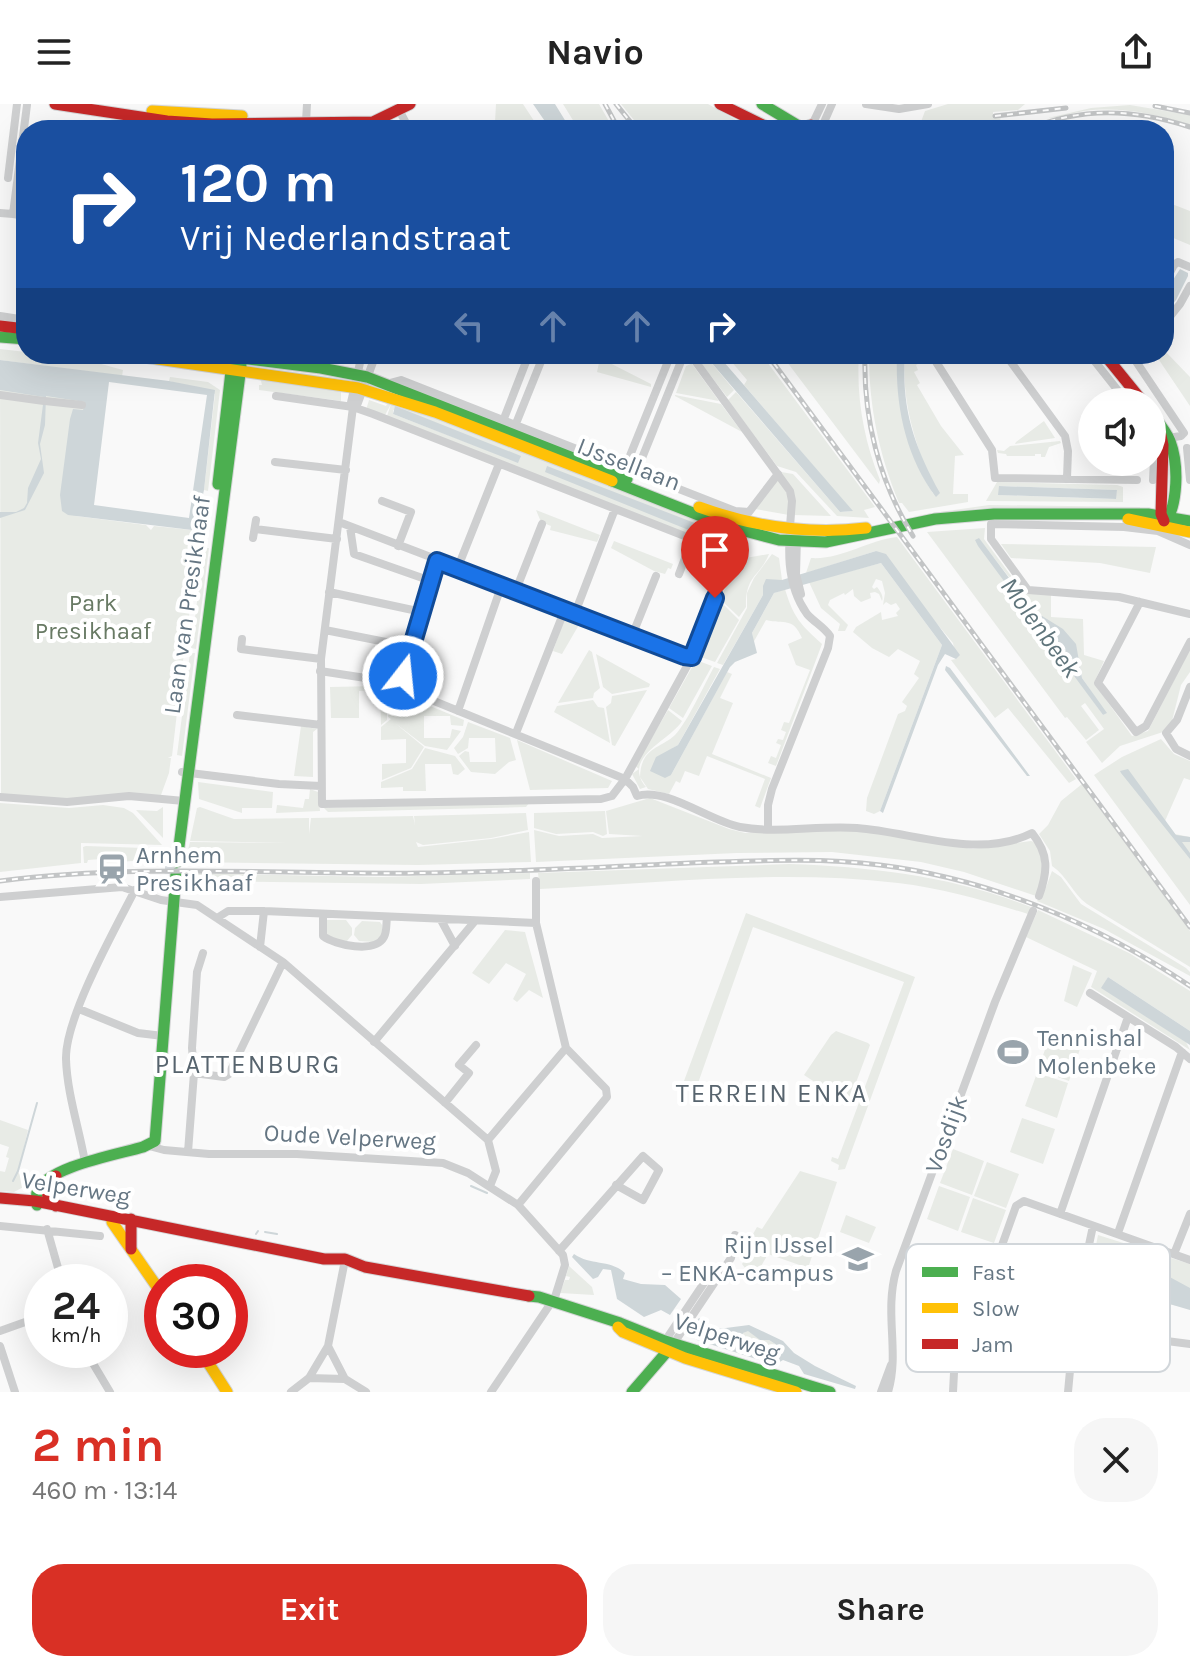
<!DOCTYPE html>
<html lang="en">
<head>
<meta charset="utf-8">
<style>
	body { margin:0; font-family:Karla,sans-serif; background:#f6f6f6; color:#222; height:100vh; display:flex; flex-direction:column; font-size:30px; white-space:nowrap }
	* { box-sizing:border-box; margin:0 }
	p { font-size:26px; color:#767676 }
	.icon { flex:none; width:44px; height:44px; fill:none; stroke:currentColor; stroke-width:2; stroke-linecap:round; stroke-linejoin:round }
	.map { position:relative; height:1288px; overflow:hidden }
	.details { display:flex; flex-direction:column; background:#fff; flex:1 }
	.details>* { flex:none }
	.hud { position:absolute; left:16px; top:16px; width:1158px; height:244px; border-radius:32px; box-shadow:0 8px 32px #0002; background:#1a4fa0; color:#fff; overflow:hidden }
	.fabs { position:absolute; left:1078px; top:284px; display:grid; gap:16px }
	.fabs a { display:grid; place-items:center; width:88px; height:88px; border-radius:50%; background:#fff; box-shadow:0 8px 32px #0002; font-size:40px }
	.speed { position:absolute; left:24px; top:1160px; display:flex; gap:16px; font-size:40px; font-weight:700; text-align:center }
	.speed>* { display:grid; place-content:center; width:104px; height:104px; border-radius:50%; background:#fff; box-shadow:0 8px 32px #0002; line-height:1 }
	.speed small { font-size:20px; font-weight:400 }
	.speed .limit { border:12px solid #d22; background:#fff; color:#111 }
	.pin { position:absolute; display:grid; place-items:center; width:68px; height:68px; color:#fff; margin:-82px -34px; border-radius:50% 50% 50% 0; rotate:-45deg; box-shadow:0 0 8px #0007 }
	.pin .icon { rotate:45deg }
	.me { position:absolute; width:88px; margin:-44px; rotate:16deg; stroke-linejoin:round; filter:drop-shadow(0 0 6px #0008) }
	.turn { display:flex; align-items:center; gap:28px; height:168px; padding:0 32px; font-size:36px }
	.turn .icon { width:104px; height:104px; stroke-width:2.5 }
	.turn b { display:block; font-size:56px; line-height:68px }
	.lanes { display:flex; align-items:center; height:76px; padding:0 32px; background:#0003; justify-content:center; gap:40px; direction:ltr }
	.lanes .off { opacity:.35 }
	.round { display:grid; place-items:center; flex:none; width:84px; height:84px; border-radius:32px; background:#f6f6f6 }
	.summary { display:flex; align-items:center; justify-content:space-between; height:136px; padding:0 32px }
	h1 { font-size:48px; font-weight:700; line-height:60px; color:#d93025 }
	.cta { display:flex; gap:16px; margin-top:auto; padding:16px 32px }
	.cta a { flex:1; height:92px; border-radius:32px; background:#d93025; color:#fff; font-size:32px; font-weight:700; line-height:92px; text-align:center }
	.cta a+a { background:#f6f6f6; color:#222 }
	header { display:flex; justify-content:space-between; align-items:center; height:104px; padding:0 32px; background:#fff; font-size:36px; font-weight:700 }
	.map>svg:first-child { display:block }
	.green { fill:#e8ebe6; fill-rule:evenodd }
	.water { fill:#ced6d9; fill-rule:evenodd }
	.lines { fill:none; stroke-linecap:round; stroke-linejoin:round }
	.stream { stroke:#ced6d9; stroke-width:2 }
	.secondary-tunnel { stroke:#d4d8dc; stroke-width:11; stroke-dasharray:11 5.5; stroke-linecap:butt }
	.fast-casing { stroke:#d5d6d7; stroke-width:13 }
	.slow-casing { stroke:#d5d6d7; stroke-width:13 }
	.jam-casing { stroke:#d5d6d7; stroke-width:13 }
	.street { stroke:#cecfd0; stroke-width:8 }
	.fast { stroke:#4caf50; stroke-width:11 }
	.slow { stroke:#ffc107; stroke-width:11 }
	.jam { stroke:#c62828; stroke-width:11 }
	.rail-casing { stroke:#c3c5c6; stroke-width:5 }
	.rail { stroke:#fff; stroke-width:2; stroke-dasharray:6; stroke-linecap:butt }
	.route-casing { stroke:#114b97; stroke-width:20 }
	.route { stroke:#1a73e8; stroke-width:14 }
	.labels { text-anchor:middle; stroke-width:8; stroke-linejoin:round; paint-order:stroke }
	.street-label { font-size:24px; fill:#657683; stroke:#fff }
	.park-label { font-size:24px; fill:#687a64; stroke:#fff }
	.poi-label { font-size:24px; fill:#657683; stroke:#fff; text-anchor:start }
	.water-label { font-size:26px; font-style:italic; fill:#60757c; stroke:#fff }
	.neighbourhood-label { font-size:26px; letter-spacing:2px; fill:#57646e; stroke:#fff }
	.key { fill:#fff; stroke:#d1d6da; stroke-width:2 }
	.key-label { font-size:22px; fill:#657683 }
</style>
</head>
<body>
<header><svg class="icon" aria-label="menu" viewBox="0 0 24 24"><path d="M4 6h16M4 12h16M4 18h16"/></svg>Navio<svg class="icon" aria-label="share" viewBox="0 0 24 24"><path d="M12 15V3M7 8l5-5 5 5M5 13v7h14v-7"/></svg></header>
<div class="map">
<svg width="1190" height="1288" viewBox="0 0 1190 1288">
	<rect width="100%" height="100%" fill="#f9f9f9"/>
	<path class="green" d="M496,0H523L540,26H501L507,21L506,18L499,22L495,18Z
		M563,0H599L614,26H579Z
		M621,0H708L754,26H642Z
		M948,0H1025L1018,6L993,8V13L1001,12L998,26H918L925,7Z
		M1130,1L1190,11V21C1155,10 1121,2 1084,7C1072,9 1058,14 1048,14L1091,4Z
		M1164,97L1190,107V141L1164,130Z
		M0,245L26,248V250L83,255L123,266L122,272L0,256Z
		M1164,246L1190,273V302L1155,250H1164Z
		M694,250H704L734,286L727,293Z
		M725,250H761L875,403L864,406L869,414L837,412L796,368L777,362L728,296L736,288L840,408L852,407L744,281L747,276Z
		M781,250H859C856,293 864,337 880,376L879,380Z
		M869,250H897C897,303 905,346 934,391C918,340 901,306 905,250H924L927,255L916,261L918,266L914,268L920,279L917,281L941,322L964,351L955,352L953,390H968V398L909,408L902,399H899C879,350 869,303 869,250Z
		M600,254L651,280V283L597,268Z
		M691,260H692L719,297L676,289L686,262Z
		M0,270L94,285L76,412L146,421L151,426L154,422L192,426L199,419L202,394H207L199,439L196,440L198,443L185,543H182V547L184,548L172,652L168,654H171L169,669L161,691L82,696L1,690Z
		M170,273L208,278L220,286L208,387L204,386L215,290L169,277Z
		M260,273L341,284V297L259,286V281H262Z
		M675,291L721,300L742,328L675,292Z
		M369,296L386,302L388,298L402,301L699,415L733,432L728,444L725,445L387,312L391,300L385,311L366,306ZM393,306L520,353L518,358L393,310Z
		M1044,317L1055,334L1015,340L1016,338Z
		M1060,337L1061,339L1049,343L1045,353H1041V350H1035V352H1007L1006,350L998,349L997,346L1004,347L1010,342Z
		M781,368L793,370L831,412L793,411Z
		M779,376L788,387L789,411L755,405L774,378Z
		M997,378L1117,381L1123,383V398L986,397ZM999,382L1116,386H1117L1115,395L999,391Z
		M989,401L1140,403V407L982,404L912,412Z
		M536,406L600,431L597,438L550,426L551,422L541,418Z
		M985,424L984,435L1023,488L1051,490V513L1083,515L1084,551L1104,557L1094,579L1132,632L1148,627L1190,545V568L1181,581L1171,621L1163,628L1120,642L1102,659L1086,638L1104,625L1085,599L1081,602L1099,626L1086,636L1067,613L1065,614L927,428ZM979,435L1080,563L1082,574L1106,609L1103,611Z
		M897,433L1076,675L1069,679L1008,604L995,614L951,556L956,555L953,539L876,447L806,469L811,454C841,456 868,436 897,433Z
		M614,437L673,460L671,465L668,464L665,470L654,467L611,444Z
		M1001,440L1156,443L1150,469L1100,459L1011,454Z
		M204,444H209L196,545L191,544Z
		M769,450C760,473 745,471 746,503L739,513L720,495L740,455Z
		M772,450L779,454L782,476L764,484L763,491L723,561L717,559L747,504V489L754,474Z
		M881,459L942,541L880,707L874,710L866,707L867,694L898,610L905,607L907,602L902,598L919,574L914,570L920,557L898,545L889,553L872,544L853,528L856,523L881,508L882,516L898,512L896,509L900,505L896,499L891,501L886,498L883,501L885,489L882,477L876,475L872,483L874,485L877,483C880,487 884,492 882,497L879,490L875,488L870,489L871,494L861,498L854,492L853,485L845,491L844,489L830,496L828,501L848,521L845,527H838L840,520L821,504L809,478Z
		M785,485C793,513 801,521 822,540L776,662L768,659L771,652L776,654L781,641L776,639L778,635L783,636L786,628L781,626L784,618L789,619L810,566L796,561L788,540L802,534C792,512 785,521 766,516L753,539L752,529L774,489Z
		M720,497L739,516L715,558L698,552Z
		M565,513L580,519L562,550L553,547Z
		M589,546L592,548L600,584L594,589L593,594L558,599Z
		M190,549H195L182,652L177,651Z
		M596,550L650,580L649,583L612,590L603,583Z
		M696,556L712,562L683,614L669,604Z
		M714,563L720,565L678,641L673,644L671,671L727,568L732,570L720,594L733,599L712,650L771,674L760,704L755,702L765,675L707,652L699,672L685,667L680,679L676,677L669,690L648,685L640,673C641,643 660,645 675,631C688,617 704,581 714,563Z
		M379,582L395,588L387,603V616L381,621L380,586L359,587V614H331L330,583Z
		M647,586L615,642L612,641L606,603L611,599L612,592Z
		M396,588L464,616L463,622L451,621L450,612H424V634H450L452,625L461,627L447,646L425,642L395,619L424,643L411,664L382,676V660L406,659V635L381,636V623L391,615L388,613L389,604Z
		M593,596L598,603L604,604L610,639L554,608L557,602Z
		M668,606L682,617C670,637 621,653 646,683L640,685L632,670L639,665L635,662Z
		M468,618L510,634L516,656L509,658L495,670L471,668L459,652L465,647L469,648L470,658H496L495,634H469L468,644L458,650L454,644L463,633Z
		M301,622L317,625L313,628V673L294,672Z
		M1161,635L1174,650L1190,657V676L1184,674L1165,717L1175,730L1190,733V801L1094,671L1122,653Z
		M517,636L612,677L608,684L530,686Z
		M425,644L455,652L465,665L458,671L453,670L451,660H425L426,687H403V683L381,684V678L412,665Z
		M198,678L273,688L272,704H242V709L199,695Z
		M1082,680L1190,827V863L1087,800C1072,789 1068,773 1052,762L1050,747L1039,730L1048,721L1061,697Z
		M310,685L318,688L320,707L276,709L277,701L303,704L305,695H309Z
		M650,694L729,725L745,729L830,726L869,728L973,745L1031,737L1035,738C1045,758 1043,771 1036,792L964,768L921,758L832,748L737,749L536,758L534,726L559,732L593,730L602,734L643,732L609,730L606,707Z
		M0,699L69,704L103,701L124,704L133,709L162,741L81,739V759L0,768Z
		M529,699L526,703L328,708L324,704Z
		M163,703V734L136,706L157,707Z
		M200,703L234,715L309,714V730L311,714L413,712L415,721L414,712L526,709L528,726L491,734L423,741L416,738L418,743L491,735L529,728L531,758L418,761L185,758L190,738L288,739L190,737L197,704Z
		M605,707L607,730L603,732L593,728L556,730L534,724V709Z
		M86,742L144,744L133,757L102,759L101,755L88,756L87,759H84L83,743Z
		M789,760C874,763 951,772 1031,803L1028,810C986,797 942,784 898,779C780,765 658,779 540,785L538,769Z
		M1052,767L1061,773L1081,800L1186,864L1190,868V872L1104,825L1037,797L1045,786Z
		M184,769L382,773L530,769V775L421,780L191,777Z
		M1038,806L1129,849L1190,887V927L1108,873L1102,884L1186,938L1190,946L1091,883L1097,867L1026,833Z
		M746,809L915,873L845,1065L838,1066L839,1061L831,1057L832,1053L838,1055L904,878L753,823L697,982L684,977Z
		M327,816H346L352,824V831L347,837L332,836L326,830Z
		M362,817L380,818L382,821V832L373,838L359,837L354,831L355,824Z
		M505,826L525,828L543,894L529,886L517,898L513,895L526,870L506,859L489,880L472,869Z
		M1073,861L1092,869L1077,903L1064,897Z
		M836,927L868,939L870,941L848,1000L804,971L831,931Z
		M1050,931L1081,942L1069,977L1038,966Z
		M1037,969L1068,979L1057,1014L1025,1002Z
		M1022,1014L1055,1025L1043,1060L1010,1048Z
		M0,1016L28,1026L18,1068L25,1077L31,1079L14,1088L0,1087V1067L5,1068L9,1054L6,1053L9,1043L0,1040Z
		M953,1045L984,1057L972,1091L940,1079Z
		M987,1058L1019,1070L1006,1104L974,1092Z
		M800,1067L837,1078L808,1164L768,1150L751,1180L744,1177L742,1171L745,1164L742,1160L751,1146L746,1142L757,1123L762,1125Z
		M939,1082L970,1093L958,1127L927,1115Z
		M973,1094L1006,1106L994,1139L961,1128Z
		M846,1111L876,1123L869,1139L840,1128Z
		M1098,1131L1190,1160V1204L1097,1187L1092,1224L1080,1223Z
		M569,1162L592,1183L594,1191L560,1189L565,1176H569L570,1173L566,1172Z
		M748,1226L760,1236H769L780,1243L778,1252L766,1253L754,1241L743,1243L740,1238L743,1229Z"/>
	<path class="water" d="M533,0H555L571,26H551Z
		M1180,165L1188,169V172L1176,196L1164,210V190Z
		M704,250H717L853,407L840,408Z
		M897,250H905C901,304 914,342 940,389L936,393C905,352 895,300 897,250Z
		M0,256L169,277L215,286L204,386L196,423L192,426L68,411L62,407L60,391L70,315L73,305L83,306L85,298L46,292L45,321L40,340L44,369L25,406L0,414V408H16L24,404L27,399L28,384L41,355L38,339L44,293L0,286ZM109,278L207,291L189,414L94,401Z
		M395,302L521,352L518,359L393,310Z
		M547,362L705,423L701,431L545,368Z
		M999,382L1117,386L1116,395L998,391Z
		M979,434L1034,507L1063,525L1076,540L1082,574L1107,609L1103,611L978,442L975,436Z
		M876,447L886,450L960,551L956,555L945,550L938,561L883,709L880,707L942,541L881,459L774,489L752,529L757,549L735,558L730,563L671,671L665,674L650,667L656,653L678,641L763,491V482L766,475L782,476Z
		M946,562L950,564L1030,672H1027L945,566Z
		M1128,665L1176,731L1190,733V738H1182L1190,749V755L1121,669L1120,667Z
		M1108,873L1190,927V941L1101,884Z
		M574,1150C591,1162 610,1155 625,1169L623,1175L641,1180L665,1181L681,1195L670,1211L661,1206L644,1213L617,1195L611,1166L603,1165L598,1173L593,1175L572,1153Z
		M1150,1166L1166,1171L1190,1184V1206L1166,1199L1114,1189L1111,1181L1118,1172Z
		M699,1214L718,1225L749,1221L783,1237L794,1249L815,1262L856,1282L855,1285L804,1270L799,1262L783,1256L775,1261L697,1236L690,1226ZM748,1227L760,1236H769L780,1243L778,1252L767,1253L765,1246L758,1241L743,1243L740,1238L743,1229Z"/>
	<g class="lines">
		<path class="stream" d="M13,1077L18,1067L37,999
			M471,1082L487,1089
			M265,1128L277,1130
			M256,1130L258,1127"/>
		<path class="secondary-tunnel" d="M170,770L171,758"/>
		<g class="fast-casing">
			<path id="fast" d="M762,0L802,24
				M0,233L26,235
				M208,250L321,264L367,273L627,375
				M1152,310C1159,319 1166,327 1170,337C1179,361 1178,399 1165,421
				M612,377L726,422L779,436L826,438L935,415L994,410H1148L1190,417
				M218,380L232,259
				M177,758L241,262
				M37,1101C37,1097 36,1092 37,1088C45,1063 120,1050 143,1043L155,1037L176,770
				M529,1192L539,1193L620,1219L665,1237L830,1288
				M632,1288L671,1243"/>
		</g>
		<g class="slow-casing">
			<path id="slow" d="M152,7L242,12
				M123,250L358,284L435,308L612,377
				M699,403C754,423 808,431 866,424
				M1128,415L1190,428
				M112,1118L162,1190
				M618,1223L623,1228L685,1254L796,1288
				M200,1246L227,1288"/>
		</g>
		<g class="jam-casing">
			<path id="jam" d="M55,0L167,17L212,20L373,18L410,0
				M720,0L773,26
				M800,26L811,21L822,26
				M0,222L26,225
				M1104,250L1143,298
				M1160,327L1163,341L1161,410L1164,417
				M56,1072L47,1085L48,1095L56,1102
				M0,1094L35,1097L324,1155H345L365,1163L529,1192
				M131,1115V1145"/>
		</g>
		<path class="street" d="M866,0L899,5L928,0
			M399,6L407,21L414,26
			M306,18L307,0
			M812,21L822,0
			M821,25L832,0
			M8,74L17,0
			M0,109L13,110
			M26,112L13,110L27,1
			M1164,180L1174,161L1178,158L1190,163
			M0,212L26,216
			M1164,220L1180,200L1190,182
			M690,250L790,387L792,397C789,436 783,476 807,510C814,518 824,523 830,532L828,544L772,685L768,701V724
			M931,250L992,346L995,374L1137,376
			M1005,250L1065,332L1068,347L1067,374
			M1089,250L1127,298
			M1131,250L1184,329L1181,332L1155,336
			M386,280L401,276L735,407L749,408L778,370
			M0,291L44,297
			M276,292L353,303L373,310L733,451L692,553L625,675L612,692L601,695L322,700L321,555L353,303
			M45,297L82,301
			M350,303L362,250
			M356,304L376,250
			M503,317L529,250
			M515,322L544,250
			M1152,327L1155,336L1153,376
			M1187,344L1190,376
			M275,358L346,366
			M625,364L671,250
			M636,369L684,250
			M382,397L411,408L398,442
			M339,418L692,553
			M350,423L354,450L431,477
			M255,425L337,435
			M797,433L796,470L801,490
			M253,434L256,416
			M1190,441L1158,427L1124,423L991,420V435L1028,486L1119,493L1190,510
			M458,463L499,360
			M679,470L692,436
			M516,486L542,420
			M329,488L422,508
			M1140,498L1098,579L1136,628L1146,622L1190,538
			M575,509L615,405
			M325,526L411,543
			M632,532L656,472
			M242,535L241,545L321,555
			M320,567L385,577L625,675L633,683L637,692C667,683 709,717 740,723C778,730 818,721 857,724C913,728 978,756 1032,729C1049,750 1048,767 1039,792
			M398,583L437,457
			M1190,583L1177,616L1166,629L1176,645L1190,652
			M458,607L502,480
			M237,611L321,621
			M516,629L565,505
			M182,668L279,680L321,682
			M0,693L67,698L129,692L184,697
			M0,793L122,783L161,796L197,801L283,858L488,1036
			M323,810V832C335,841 375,850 384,833C387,828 386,820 387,813
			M217,814L228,807H264L536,819
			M441,816L455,842
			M260,843L264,807
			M1090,889L1176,943L1190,955
			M79,905L138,929L163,932
			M374,938L475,817
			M194,969L224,973L229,970L283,858
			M445,999L469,969L459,961L476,941
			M488,1036L566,944L536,819V777
			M488,1036L496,1067L490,1082
			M149,1042L164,1046L209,1050H297L443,1059L468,1069L518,1101L563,1151L565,1161L555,1193L491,1288
			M188,1048L194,969L192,944L197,868L203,849
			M85,1058C79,1024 67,989 66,955C65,914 115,825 135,786
			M518,1101L607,993L606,985L566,944
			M1060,1110L1128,913
			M0,1122L100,1132
			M47,1125L62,1178
			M1118,1129L1182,948
			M559,1147L643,1052L659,1066L643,1096L616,1081
			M1174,1150L1190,1110
			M996,1158L1016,1102L1024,1097L1190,1156
			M1074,1225L1190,1240
			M0,1227L42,1212
			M665,1237L704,1179
			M674,1239L731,1154L735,1131
			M0,1242L15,1288
			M328,1242L345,1156
			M85,1246L110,1288
			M309,1274L328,1242L345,1275
			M309,1274L345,1275
			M345,1275L366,1288
			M291,1288L309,1274
			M881,1288L891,1261
			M888,1288C900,1248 884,1210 896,1167L995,898L1033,807
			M953,1288L960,1154L1007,1159L1080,1175
			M1068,1288L1076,1202L1093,1122"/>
		<use href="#fast" class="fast"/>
		<use href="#slow" class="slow"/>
		<use href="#jam" class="jam"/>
		<g class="rail-casing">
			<path id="rail" d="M605,0L619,26
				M616,0L637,26
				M1155,2L1190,9
				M995,12L1066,4
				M1027,26C1081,2 1135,5 1190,23
				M767,250L1190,823
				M865,250C863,314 879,377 913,432
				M0,777C140,759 281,771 421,769C511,768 601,763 690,759C753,757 817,753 880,761C990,775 1098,820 1190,882"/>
		</g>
		<use href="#rail" class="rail"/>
	</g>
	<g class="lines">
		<g class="route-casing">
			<path id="route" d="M403,572L437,457L684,552L692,553L715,494"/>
		</g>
		<use href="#route" class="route"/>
	</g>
	<defs>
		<g id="station-bare" transform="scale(2.4)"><path d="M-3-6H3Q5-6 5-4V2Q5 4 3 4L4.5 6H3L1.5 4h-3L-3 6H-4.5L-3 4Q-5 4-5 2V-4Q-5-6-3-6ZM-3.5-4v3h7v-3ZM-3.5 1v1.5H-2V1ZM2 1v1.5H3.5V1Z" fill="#99a4ac" stroke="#fff" stroke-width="2.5" paint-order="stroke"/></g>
		<g id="stadium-bare" transform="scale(2.4)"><path d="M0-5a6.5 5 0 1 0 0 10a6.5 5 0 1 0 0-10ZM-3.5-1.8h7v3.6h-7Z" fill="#99a4ac" stroke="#fff" stroke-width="2.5" paint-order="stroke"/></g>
		<g id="university-bare" transform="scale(2.4)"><path d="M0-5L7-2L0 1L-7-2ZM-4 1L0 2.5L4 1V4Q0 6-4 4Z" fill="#99a4ac" stroke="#fff" stroke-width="2.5" paint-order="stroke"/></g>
	</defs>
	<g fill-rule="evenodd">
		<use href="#station-bare" x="112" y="765"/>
		<use href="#stadium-bare" x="1013" y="948"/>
		<use href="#university-bare" x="858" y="1155"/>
	</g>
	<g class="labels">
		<g class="street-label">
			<text transform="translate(629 360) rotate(21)" y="8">IJssellaan</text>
			<text transform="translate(187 501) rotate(-82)" y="8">Laan van Presikhaaf</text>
			<text transform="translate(946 1030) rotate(-70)" y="8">Vosdijk</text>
			<text transform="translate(350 1033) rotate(3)" y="8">Oude Velperweg</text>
			<text transform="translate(76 1084) rotate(9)" y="8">Velperweg</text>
			<text transform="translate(727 1233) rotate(18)" y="8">Velperweg</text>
		</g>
		<g class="park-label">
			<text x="93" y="507">Park<tspan x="93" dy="28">Presikhaaf</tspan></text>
		</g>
		<g class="poi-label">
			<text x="136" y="759">Arnhem<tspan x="136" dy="28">Presikhaaf</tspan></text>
			<text x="1037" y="942">Tennishal<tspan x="1037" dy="28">Molenbeke</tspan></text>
			<text x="834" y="1149" text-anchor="end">Rijn IJssel<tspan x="834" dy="28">– ENKA-campus</tspan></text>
		</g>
		<g class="water-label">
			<text transform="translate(1041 523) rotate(54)" y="9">Molenbeek</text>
		</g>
		<g class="neighbourhood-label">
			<text x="248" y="969">PLATTENBURG</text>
			<text x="772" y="998">TERREIN ENKA</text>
		</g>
	</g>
	<rect x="906" y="1140" width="264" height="128" rx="12" class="key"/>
	<rect x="922" y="1163" width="36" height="10" fill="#4caf50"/>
	<rect x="922" y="1199" width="36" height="10" fill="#ffc107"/>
	<rect x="922" y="1235" width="36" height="10" fill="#c62828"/>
	<g class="key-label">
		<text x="972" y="1176">Fast</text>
		<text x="972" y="1212">Slow</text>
		<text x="972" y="1248">Jam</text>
	</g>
</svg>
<div class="fabs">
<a><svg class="icon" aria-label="sound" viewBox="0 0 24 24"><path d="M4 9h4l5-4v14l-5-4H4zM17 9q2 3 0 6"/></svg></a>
</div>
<div class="speed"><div>24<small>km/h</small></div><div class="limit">30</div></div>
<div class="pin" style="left:715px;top:494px;background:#d93025"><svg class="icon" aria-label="arrive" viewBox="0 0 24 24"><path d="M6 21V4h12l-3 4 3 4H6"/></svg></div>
<svg class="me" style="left:403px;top:572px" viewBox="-20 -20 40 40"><circle r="17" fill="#1a73e8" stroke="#fff" stroke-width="3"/><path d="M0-11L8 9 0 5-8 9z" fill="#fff"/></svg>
<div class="hud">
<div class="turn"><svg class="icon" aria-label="right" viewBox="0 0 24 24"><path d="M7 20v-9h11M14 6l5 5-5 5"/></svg><div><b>120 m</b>Vrij Nederlandstraat</div></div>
<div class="lanes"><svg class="icon off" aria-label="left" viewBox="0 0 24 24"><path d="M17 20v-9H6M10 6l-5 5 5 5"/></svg><svg class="icon off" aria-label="ahead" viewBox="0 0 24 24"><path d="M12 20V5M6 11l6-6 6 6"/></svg><svg class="icon off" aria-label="ahead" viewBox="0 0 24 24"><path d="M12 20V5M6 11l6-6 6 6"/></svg><svg class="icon" aria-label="right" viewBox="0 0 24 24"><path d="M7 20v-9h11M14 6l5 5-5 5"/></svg></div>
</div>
</div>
<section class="details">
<div class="summary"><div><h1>2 min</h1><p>460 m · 13:14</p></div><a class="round"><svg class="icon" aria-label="close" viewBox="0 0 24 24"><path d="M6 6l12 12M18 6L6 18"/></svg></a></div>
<div class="cta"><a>Exit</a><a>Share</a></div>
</section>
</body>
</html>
